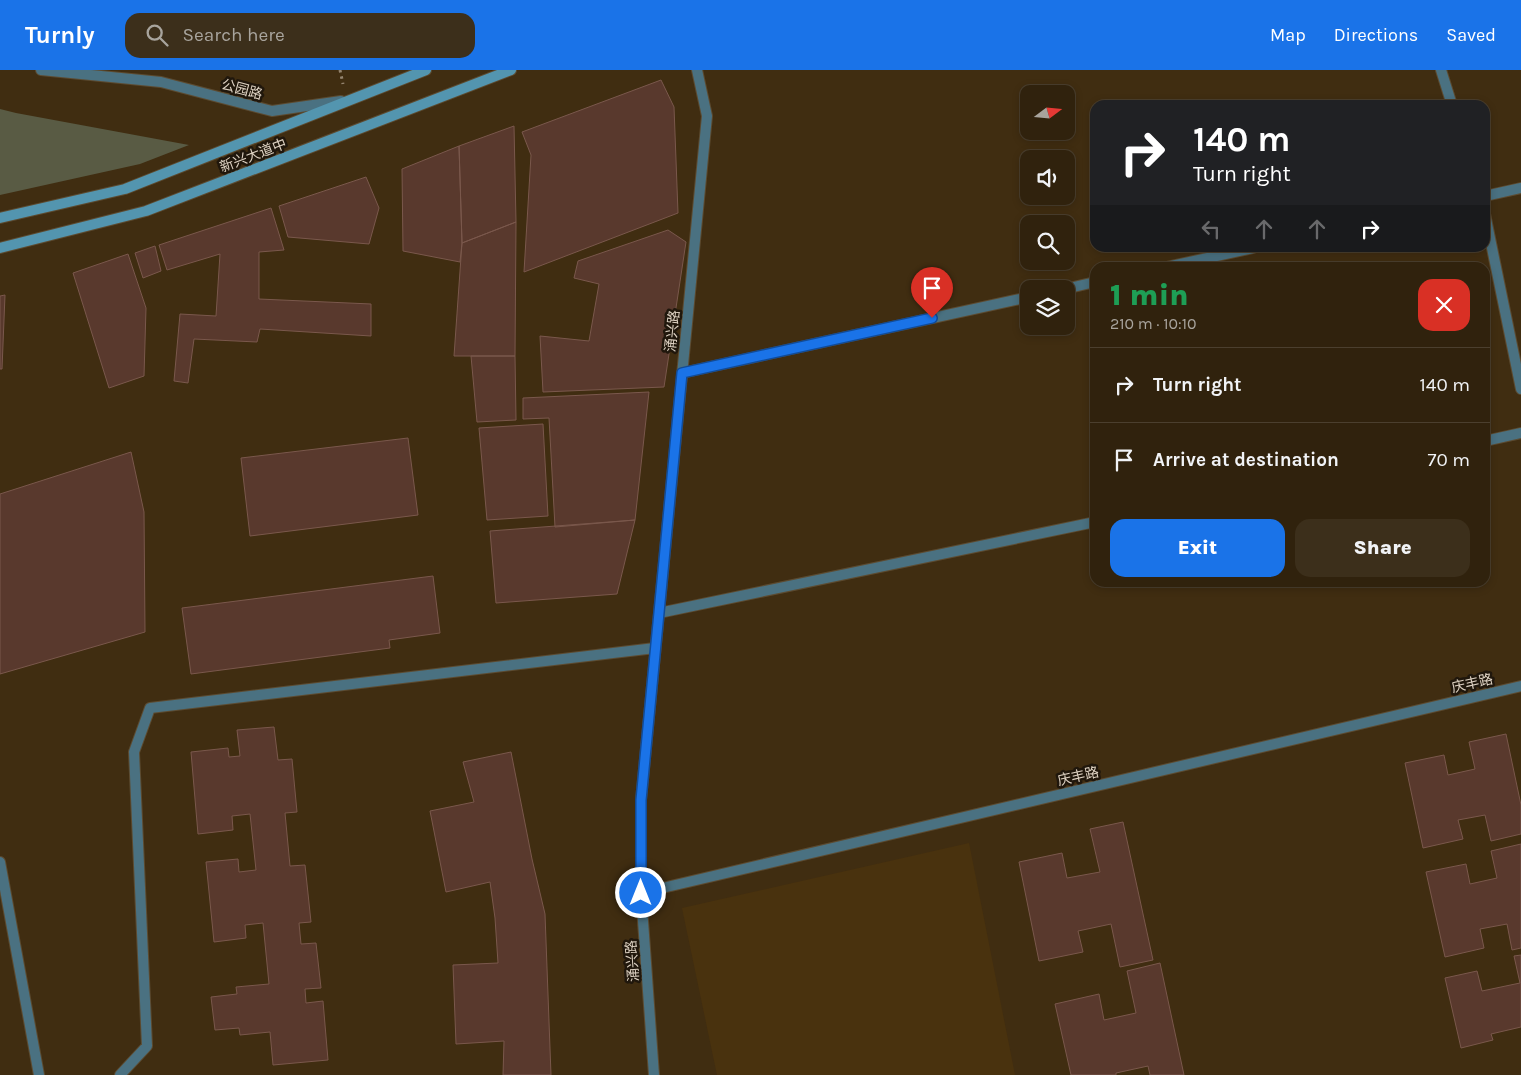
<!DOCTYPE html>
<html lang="en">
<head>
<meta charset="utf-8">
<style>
	body { margin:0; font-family:Karla,"Noto Sans SC",sans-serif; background:#3c2f1b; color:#f1f3f6; height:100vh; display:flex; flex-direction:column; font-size:19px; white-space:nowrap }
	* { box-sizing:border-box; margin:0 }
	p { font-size:16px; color:#a8a49d }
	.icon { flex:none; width:28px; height:28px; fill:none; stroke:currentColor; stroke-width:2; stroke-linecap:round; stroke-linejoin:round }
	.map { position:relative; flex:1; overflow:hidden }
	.drawer { position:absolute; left:1090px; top:192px; width:400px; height:325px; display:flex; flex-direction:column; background:#30220d; border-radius:15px; box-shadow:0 2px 8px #0003,0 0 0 1px #4b3f2e }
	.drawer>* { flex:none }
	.top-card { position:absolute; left:1090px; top:30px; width:400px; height:152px; border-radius:15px; box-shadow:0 2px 8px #0003,0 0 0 1px #4b3f2e; background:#202124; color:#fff; overflow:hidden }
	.needle { width:32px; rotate:74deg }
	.buttons { position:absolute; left:1020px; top:15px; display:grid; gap:10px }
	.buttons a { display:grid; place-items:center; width:55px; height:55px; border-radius:10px; background:#30220d; box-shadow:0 2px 8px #0003,0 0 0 1px #4b3f2e; font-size:25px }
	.pin { position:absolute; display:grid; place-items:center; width:42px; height:42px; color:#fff; margin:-51px -21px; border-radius:50% 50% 50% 0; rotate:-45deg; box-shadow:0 0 5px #0007 }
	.pin .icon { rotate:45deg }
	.me { position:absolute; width:55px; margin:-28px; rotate:0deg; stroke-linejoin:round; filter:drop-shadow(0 0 4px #0008) }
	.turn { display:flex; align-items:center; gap:18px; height:105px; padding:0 20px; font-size:22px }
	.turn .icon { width:65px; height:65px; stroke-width:2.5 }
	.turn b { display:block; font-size:35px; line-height:42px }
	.lanes { display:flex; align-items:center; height:48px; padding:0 20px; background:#0003; justify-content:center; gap:25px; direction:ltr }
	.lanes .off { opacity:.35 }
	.round { display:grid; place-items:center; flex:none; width:52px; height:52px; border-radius:15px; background:#3c2f1b }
	.head { display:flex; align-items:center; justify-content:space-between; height:85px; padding:0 20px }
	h1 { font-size:30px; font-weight:800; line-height:38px; color:#1e9e55 }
	.primary-button { display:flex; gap:10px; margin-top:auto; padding:10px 20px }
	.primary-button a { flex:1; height:58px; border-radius:15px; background:#1a73e8; color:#fff; font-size:20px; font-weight:800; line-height:58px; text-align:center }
	.primary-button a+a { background:#3c2f1b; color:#f1f3f6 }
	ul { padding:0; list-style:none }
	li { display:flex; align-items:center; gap:15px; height:75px; padding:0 20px; border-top:1px solid #4b3f2e }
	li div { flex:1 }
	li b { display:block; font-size:19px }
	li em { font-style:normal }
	header { display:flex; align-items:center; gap:30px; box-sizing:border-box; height:70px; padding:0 25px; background:#1a73e8; color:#fff }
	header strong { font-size:24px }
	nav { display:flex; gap:28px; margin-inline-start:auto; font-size:18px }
	.search { width:350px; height:45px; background:#3c2f1b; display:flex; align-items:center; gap:12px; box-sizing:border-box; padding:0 18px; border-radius:15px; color:#a8a49d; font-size:19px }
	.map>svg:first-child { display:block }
	.built { fill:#49320e }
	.green { fill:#595b44 }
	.building { fill:#59392d; stroke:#7a584c }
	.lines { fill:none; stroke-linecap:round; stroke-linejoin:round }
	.street-casing { stroke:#5c4b31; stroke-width:12 }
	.secondary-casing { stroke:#5c4b31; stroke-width:12 }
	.path { stroke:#958570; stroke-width:3; stroke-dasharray:2.5 4; stroke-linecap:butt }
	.street { stroke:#4a7181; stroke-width:10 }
	.secondary { stroke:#5395af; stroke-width:10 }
	.route-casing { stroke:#114b97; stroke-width:12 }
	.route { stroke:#1a73e8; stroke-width:9 }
	.labels { text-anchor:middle; stroke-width:5; stroke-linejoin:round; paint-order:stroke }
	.street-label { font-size:14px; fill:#ddd1c2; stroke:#20170c }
</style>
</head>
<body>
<header>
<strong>Turnly</strong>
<div class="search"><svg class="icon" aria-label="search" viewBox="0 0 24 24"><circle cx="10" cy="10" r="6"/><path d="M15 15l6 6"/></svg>Search here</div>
<nav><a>Map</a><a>Directions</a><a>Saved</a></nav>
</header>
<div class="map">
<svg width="1521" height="1005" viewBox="0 0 1521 1005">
	<rect width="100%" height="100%" fill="#402d11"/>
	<path class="built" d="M969,773L1015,1005H717L682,838Z"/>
	<path class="green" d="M0,39L16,43L189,75L140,94L0,125Z"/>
	<path class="building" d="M661,10L674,37L678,143L524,202L531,85L522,62Z
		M514,56L516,152L462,173L459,76Z
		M459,76L462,173L460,192L403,181L402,99Z
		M366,107L379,138L369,174L288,167L279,136Z
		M271,138L284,180L259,182V229L371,234V266L260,259L257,272L194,269L188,313L174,311L180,244L216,246L220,184L167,200L159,175Z
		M516,152L515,286H454L462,173Z
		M668,160L686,172L664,317L543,322L540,266L589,271L599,214L574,208L578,191Z
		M155,176L161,201L143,208L135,183Z
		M128,184L146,238L144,306L109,318L73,203Z
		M5,225L2,299H0V226Z
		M471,286H515L516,350L477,352Z
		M649,322L635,450L555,457L549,348L523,349V328Z
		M543,354L548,446L487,450L479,358Z
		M408,368L418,445L250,466L241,388Z
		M131,382L144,442L145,562L0,604V424Z
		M635,450L617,524L496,533L490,461Z
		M433,506L440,563L389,570L390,578L191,604L182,538Z
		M274,657L278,690L292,689L297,742L285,743L290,796L305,795L311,852L299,853L301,874L316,873L321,918L305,919L306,933L323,931L328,990L273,995L270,962L240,965L239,958L215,960L211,927L237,924L236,917L269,914L263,853L245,855L246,868L214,872L206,792L238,789L239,802L256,800L250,744L232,746L233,760L198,764L191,682L228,678L229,687L240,686L237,660Z
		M1506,664L1521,735V764L1491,771L1485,745L1458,750L1463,769L1423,778L1405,693L1444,685L1448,705L1475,699L1469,672Z
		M511,682L532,789L545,844L551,1005H503L504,971L456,974L453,895L498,893L495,848L490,812L446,822L430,741L474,732L463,692Z
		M1123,752L1153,890L1120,897L1111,854L1078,861L1083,882L1039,891L1019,792L1062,783L1067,808L1100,802L1090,759Z
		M1521,774V878L1512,880L1507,854L1480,859L1484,878L1445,887L1426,802L1466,794L1470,814L1497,808L1491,781Z
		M1521,885V957L1491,964L1493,970L1461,978L1445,908L1477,901L1482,921L1520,913L1514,886Z
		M1160,893L1184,1005H1150L1148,996L1116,1003V1005H1071L1055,934L1099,924L1104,950L1136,943L1127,901Z"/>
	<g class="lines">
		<g class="street-casing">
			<path id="street" d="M41,0L161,12L272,41L341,31
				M1441,0L1452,35
				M1485,126L1521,118
				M1485,144L1521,319
				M1162,198L1253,178
				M1065,219L1095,212
				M682,303L1029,227
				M1485,371L1521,363
				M659,543L1095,452
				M0,792L39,1005
				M641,823L1521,616
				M120,1005L147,976L134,682L150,638L655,578
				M654,1005L641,823V730L707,46L697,0"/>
		</g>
		<g class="secondary-casing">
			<path id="secondary" d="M0,148L125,119L426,0
				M0,178L146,141L511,0"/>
		</g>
		<path class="path" d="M340,0L343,14"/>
		<use href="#street" class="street"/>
		<use href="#secondary" class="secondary"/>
	</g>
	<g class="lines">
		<g class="route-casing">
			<path id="route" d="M641,823V730L682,303L932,248"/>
		</g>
		<use href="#route" class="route"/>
	</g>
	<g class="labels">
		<g class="street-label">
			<text transform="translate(242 19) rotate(15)" y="5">公园路</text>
			<text transform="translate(253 85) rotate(-21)" y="5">新兴大道中</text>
			<text transform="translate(672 261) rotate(-84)" y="5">涌兴路</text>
			<text transform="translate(1472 613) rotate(-13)" y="5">庆丰路</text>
			<text transform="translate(1078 706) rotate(-13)" y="5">庆丰路</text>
			<text transform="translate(632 891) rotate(-94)" y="5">涌兴路</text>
		</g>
	</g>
</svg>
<div class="buttons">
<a><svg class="needle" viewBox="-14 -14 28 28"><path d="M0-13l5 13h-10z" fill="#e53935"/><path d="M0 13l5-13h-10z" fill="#a8a49d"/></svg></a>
<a><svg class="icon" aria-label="sound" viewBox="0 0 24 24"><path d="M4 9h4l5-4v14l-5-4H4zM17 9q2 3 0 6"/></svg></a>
<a><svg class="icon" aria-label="search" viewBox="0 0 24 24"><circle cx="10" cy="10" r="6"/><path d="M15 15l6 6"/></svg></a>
<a><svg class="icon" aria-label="layers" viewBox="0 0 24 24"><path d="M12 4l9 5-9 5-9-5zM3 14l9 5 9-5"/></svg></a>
</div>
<div class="pin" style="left:932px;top:248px;background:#d93025"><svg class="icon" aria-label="arrive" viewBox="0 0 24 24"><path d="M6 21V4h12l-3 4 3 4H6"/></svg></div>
<svg class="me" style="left:641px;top:823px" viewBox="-20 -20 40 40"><circle r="17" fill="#1a73e8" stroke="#fff" stroke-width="3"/><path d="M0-11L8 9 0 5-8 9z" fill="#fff"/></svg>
<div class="top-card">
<div class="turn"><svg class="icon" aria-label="right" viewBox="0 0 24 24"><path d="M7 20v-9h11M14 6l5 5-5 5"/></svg><div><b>140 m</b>Turn right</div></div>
<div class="lanes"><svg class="icon off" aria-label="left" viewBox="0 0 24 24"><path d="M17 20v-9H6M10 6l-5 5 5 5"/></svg><svg class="icon off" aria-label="ahead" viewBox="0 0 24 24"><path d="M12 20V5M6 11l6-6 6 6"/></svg><svg class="icon off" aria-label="ahead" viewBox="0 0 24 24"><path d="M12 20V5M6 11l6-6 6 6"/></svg><svg class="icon" aria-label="right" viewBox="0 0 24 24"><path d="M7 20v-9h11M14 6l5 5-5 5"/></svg></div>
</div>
<section class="drawer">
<div class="head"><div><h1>1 min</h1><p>210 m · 10:10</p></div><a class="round" style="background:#d93025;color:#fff"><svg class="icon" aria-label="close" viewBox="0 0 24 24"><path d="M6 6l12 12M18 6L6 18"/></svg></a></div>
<ul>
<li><svg class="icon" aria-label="right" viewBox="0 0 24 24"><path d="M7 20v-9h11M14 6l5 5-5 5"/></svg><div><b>Turn right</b></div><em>140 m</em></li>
<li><svg class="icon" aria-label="arrive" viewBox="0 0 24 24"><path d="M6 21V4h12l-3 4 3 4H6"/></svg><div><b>Arrive at destination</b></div><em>70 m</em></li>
</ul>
<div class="primary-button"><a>Exit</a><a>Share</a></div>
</section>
</div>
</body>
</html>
